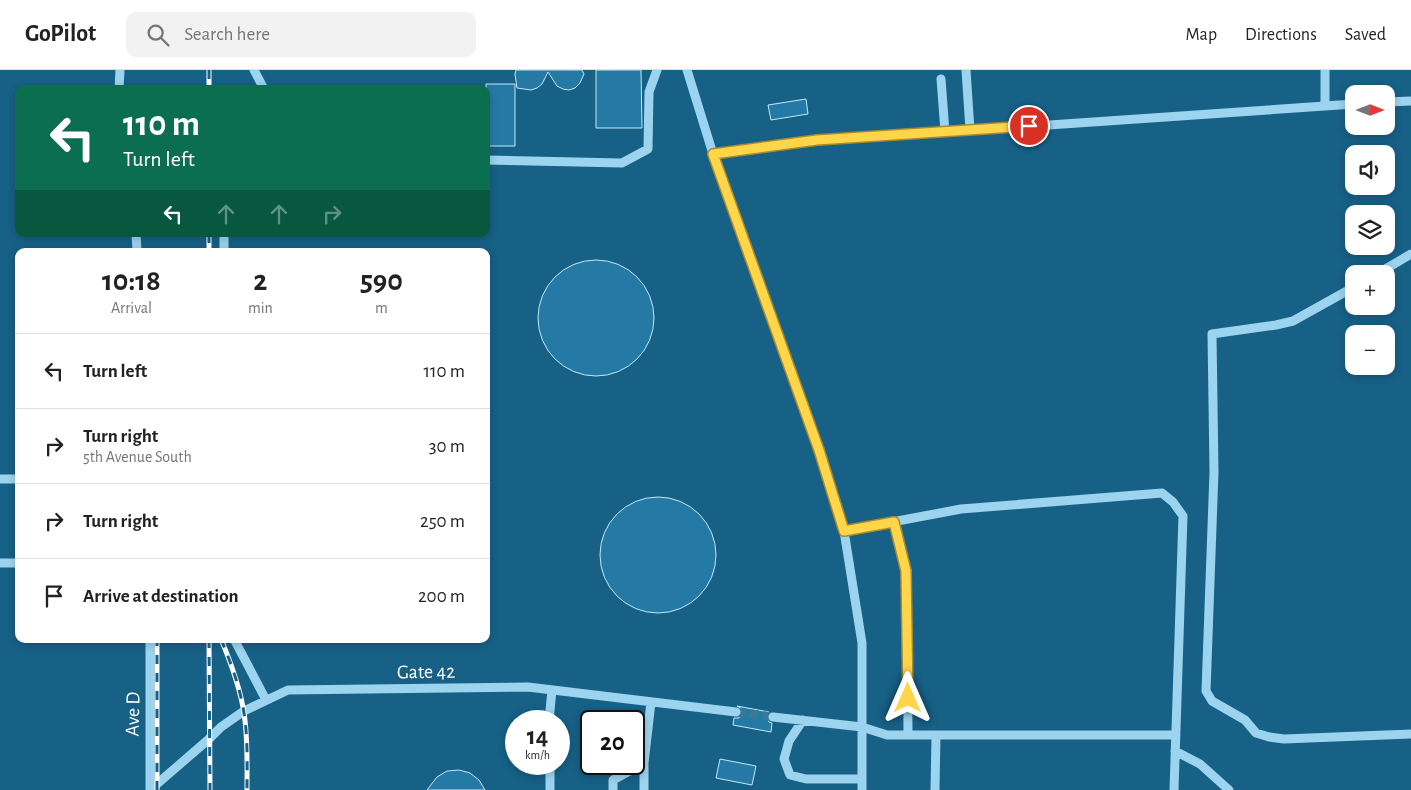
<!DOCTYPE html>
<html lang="en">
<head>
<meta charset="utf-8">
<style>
	body { margin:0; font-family:"Alegreya Sans",sans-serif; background:#f2f2f2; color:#222; height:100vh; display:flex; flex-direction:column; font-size:19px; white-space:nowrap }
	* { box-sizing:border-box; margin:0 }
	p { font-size:16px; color:#767676 }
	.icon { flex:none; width:28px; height:28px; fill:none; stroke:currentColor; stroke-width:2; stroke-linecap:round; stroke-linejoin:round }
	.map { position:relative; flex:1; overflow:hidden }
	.panel { position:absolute; left:15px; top:178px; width:475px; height:395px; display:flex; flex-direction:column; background:#fff; border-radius:10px; box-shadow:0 2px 8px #0003 }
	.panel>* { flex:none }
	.hud { position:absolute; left:15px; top:15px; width:475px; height:152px; border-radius:10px; box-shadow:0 2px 8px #0003; background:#0b6e4f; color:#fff; overflow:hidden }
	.needle { width:32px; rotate:90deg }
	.controls { position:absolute; left:1345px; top:15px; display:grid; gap:10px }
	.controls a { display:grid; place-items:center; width:50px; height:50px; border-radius:10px; background:#fff; box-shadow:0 2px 8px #0003; font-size:25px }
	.speed { position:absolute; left:505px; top:640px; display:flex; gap:10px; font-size:25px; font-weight:700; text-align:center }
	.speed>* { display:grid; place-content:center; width:65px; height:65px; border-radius:50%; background:#fff; box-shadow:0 2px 8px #0003; line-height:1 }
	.speed small { font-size:12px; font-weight:400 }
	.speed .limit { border:2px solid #111; border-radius:8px; background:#fff; color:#111 }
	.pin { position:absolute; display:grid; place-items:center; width:42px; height:42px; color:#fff; margin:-21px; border:2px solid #fff; border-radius:50%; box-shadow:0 1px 5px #0007 }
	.me { position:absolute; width:55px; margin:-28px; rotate:0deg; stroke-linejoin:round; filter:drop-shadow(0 0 4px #0008) }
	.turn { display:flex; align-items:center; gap:18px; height:105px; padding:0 25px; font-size:22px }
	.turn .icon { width:65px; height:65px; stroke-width:2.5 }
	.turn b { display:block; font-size:35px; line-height:42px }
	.lanes { display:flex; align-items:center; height:48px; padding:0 25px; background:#0003; justify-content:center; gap:25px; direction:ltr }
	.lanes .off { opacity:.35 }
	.eta { display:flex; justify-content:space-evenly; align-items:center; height:85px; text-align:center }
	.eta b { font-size:30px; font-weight:600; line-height:35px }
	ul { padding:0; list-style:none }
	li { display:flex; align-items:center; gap:15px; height:75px; padding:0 25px; border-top:1px solid #e0e0e0 }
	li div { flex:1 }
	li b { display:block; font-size:19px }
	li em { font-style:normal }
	header { display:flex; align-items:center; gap:30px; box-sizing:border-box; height:70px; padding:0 25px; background:#fff; border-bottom:1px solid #e0e0e0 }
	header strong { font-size:24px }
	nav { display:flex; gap:28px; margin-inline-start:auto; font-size:18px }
	.search { width:350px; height:45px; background:#f2f2f2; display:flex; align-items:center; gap:12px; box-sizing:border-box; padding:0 18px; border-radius:10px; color:#767676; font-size:19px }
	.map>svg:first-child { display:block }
	.building { fill:#257aa5; stroke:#c2e8fa }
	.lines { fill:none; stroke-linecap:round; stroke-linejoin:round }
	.minor-tunnel { stroke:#3a7898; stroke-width:9; stroke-dasharray:9 4.5; stroke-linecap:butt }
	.minor { stroke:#9cd3ee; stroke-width:9 }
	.rail-casing { stroke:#fff; stroke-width:5 }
	.rail { stroke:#176086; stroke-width:3; stroke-dasharray:9; stroke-linecap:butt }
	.route-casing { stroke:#a68a30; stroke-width:12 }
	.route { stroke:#ffd54a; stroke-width:9 }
	.labels { text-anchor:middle; stroke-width:5; stroke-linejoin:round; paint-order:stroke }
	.street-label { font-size:20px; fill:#fff; stroke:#176086 }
</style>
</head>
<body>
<header>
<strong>GoPilot</strong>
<div class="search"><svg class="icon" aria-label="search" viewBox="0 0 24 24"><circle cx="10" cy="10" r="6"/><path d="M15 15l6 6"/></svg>Search here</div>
<nav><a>Map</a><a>Directions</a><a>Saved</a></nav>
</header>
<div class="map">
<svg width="1411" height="720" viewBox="0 0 1411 720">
	<rect width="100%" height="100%" fill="#176086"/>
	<path class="building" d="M516,0H582L584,4L580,13L575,18L569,20L563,19L557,16L548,2L542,14L537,18L531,20L517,18L515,4Z
		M596,0H641L642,58H596Z
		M486,14H515V76H486Z
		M806,29L808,44L771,50L768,35Z
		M538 248a58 58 0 1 1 116 0a58 58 0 1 1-116 0Z
		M600 485a58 58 0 1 1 116 0a58 58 0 1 1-116 0Z
		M737,636L769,642L767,647L769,652L772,653L771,662L733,655L734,648H739L742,643V639Z
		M720,689L756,696L752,715L716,708Z
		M459,700L470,703L479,710L485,720H427L437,707L447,701Z"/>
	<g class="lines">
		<path class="minor-tunnel" d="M736,642L773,647"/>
		<path class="minor" d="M254,0L264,19
			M687,0L713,84L819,380L844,461L862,573V720
			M966,0L970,60
			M941,9L945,62
			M119,19L120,0
			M1386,32L1411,31
			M1325,36V0
			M713,84L817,71L1354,34
			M486,90L622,93L648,79L649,22L657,0
			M136,164L137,181
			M224,181V164
			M1377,204L1411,184
			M1354,217L1293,251L1276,255L1212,264L1214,402L1206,621L1212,631L1245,650L1256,663L1269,667L1284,669L1411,664
			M0,409H19
			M895,452L907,501L908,665
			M844,461L961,439L1162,423L1173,432L1183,446L1174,720
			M0,493H19
			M234,569L266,630
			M773,647L862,657L887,665H1176
			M803,650L789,671L784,689L790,705L806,709H862
			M549,651L552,620
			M1175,681L1200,694L1229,720
			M150,720L209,669L221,657L244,641L288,620L528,617L736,642
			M150,720V569
			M550,720V694
			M613,720V710L644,693L651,632
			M644,720V693
			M935,720L936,665"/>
		<g class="rail-casing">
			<path id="rail" d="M209,0V19
				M209,164V181
				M209,569L210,720
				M221,569C231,593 240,617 244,643C248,668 247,694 247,720
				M157,720V569"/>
		</g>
		<use href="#rail" class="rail"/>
	</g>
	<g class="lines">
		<g class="route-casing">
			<path id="route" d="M908,628L906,501L894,452L844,461L819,380L713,84L817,70L1029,56"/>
		</g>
		<use href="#route" class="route"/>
	</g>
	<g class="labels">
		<g class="street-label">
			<text transform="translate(426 601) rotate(-1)" y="7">Gate 42</text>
			<text transform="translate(132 644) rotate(-89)" y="7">Ave D</text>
		</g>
	</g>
</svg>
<div class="controls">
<a><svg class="needle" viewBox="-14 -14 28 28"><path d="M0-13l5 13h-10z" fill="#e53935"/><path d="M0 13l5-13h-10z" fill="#767676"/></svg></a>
<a><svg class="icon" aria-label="sound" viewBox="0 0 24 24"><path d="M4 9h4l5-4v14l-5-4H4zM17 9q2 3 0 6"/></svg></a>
<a><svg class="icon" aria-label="layers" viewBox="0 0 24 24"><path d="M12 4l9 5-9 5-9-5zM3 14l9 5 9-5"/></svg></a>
<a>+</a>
<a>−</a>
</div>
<div class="speed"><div>14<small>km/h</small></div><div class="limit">20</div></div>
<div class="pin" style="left:1029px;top:56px;background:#d93025"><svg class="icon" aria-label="arrive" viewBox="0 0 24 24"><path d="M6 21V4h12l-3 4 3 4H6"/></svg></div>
<svg class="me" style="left:908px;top:628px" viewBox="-20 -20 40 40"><path d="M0-17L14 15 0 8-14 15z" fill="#ffd54a" stroke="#fff" stroke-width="4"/></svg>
<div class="hud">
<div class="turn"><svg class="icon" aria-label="left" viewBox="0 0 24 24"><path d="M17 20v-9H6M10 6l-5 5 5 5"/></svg><div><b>110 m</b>Turn left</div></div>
<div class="lanes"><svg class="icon" aria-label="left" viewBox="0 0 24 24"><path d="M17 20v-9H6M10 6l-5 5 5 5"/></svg><svg class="icon off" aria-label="ahead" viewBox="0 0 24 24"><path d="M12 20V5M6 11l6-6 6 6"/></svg><svg class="icon off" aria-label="ahead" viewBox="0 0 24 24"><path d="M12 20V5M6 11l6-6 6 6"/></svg><svg class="icon off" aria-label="right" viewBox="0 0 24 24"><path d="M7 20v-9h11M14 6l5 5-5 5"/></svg></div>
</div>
<section class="panel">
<div class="eta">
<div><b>10:18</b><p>Arrival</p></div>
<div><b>2</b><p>min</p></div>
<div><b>590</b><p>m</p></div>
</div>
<ul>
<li><svg class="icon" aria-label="left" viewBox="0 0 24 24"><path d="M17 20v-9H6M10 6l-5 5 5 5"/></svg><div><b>Turn left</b></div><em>110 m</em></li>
<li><svg class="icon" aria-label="right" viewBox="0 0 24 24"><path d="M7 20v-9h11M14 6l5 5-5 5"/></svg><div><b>Turn right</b><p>5th Avenue South</p></div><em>30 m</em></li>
<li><svg class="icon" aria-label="right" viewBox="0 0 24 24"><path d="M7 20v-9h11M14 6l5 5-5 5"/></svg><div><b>Turn right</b></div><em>250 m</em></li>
<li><svg class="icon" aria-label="arrive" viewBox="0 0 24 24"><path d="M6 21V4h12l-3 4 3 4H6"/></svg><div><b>Arrive at destination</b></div><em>200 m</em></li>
</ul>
</section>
</div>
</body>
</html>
